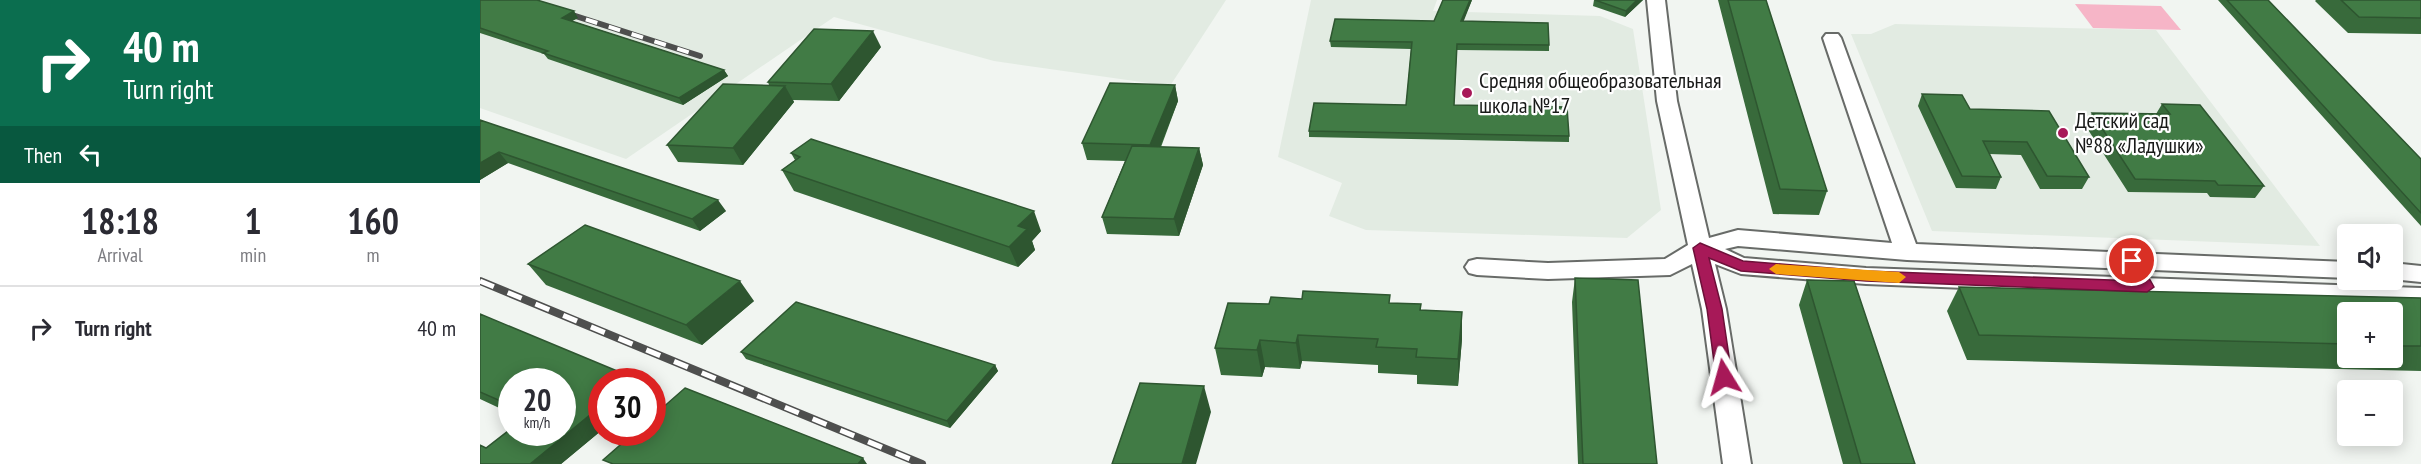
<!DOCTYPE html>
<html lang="en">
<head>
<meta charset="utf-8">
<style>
	body { margin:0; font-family:"PT Sans Narrow",sans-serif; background:#f7f7f7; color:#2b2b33; height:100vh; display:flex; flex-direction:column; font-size:22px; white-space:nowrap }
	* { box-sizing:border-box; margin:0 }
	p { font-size:20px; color:#7c7c81 }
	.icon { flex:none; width:33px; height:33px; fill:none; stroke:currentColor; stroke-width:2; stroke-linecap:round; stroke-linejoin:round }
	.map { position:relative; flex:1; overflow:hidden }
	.side { display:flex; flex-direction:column; background:#fff; width:480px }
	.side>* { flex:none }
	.hud { background:#0b6e4f; color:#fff; overflow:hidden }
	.buttons { position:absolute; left:1857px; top:224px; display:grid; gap:12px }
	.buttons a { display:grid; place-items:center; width:66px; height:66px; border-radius:6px; background:#fff; box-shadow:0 3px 15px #0003; font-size:30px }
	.speed { position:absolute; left:18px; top:368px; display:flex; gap:12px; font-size:30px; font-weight:700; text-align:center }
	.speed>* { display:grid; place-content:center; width:78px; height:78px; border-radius:50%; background:#fff; box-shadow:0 3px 15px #0003; line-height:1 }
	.speed small { font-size:15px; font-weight:400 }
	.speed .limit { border:9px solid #d22; background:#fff; color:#111 }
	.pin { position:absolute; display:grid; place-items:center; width:51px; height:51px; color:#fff; margin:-26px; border:3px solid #fff; border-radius:50%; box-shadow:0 2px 6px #0007 }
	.me { position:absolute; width:66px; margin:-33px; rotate:352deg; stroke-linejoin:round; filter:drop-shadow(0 0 4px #0008) }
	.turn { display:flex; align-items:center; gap:21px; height:126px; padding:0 24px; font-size:27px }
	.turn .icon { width:78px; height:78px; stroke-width:2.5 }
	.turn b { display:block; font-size:42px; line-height:51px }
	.then { display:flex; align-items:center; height:57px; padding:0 24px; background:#0003; gap:12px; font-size:22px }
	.eta { display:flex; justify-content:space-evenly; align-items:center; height:102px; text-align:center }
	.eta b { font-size:36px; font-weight:700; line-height:42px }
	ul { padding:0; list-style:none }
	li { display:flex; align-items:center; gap:18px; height:84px; padding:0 24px; border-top:2px solid #e1e1e2 }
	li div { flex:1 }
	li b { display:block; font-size:22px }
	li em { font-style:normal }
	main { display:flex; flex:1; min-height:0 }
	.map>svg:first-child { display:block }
	.built { fill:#e2ebe2 }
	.green { fill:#f6b5c7 }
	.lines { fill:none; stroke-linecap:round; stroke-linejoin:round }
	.minor-casing { stroke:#686b68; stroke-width:4 }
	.minor { fill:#fff; fill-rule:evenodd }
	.rail-far1-casing { stroke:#4e4f4e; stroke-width:6 }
	.rail-casing { stroke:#4e4f4e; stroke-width:8 }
	.rail-far1 { stroke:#fff; stroke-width:4; stroke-dasharray:12; stroke-linecap:butt }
	.rail { stroke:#fff; stroke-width:5; stroke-dasharray:15; stroke-linecap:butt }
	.wall { fill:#386a3b; fill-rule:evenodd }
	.shaded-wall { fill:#2e5630 }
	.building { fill:#417b45; stroke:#2e5630; stroke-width:1.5 }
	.route { fill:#a71958; stroke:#6d1039; stroke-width:1.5 }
	.slow { fill:#f59e0b }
	.poi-dot { fill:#a71958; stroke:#fff; stroke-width:2 }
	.labels { text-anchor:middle; stroke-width:4.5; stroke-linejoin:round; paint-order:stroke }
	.poi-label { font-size:22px; fill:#181918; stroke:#fff; text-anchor:start }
</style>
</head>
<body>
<main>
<section class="side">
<div class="hud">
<div class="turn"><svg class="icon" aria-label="right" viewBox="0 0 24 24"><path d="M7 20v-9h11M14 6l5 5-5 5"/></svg><div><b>40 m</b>Turn right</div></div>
<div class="then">Then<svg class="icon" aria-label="left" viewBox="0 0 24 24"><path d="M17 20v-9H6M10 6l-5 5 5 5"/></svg></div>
</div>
<div class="eta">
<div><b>18:18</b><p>Arrival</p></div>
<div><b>1</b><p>min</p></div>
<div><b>160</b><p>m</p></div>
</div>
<ul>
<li><svg class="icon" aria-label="right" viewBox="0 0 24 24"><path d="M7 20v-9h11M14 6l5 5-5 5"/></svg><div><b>Turn right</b></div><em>40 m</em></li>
</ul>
</section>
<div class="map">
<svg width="1941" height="464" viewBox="0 0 1941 464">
	<rect width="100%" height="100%" fill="#f1f5f1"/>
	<path class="built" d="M0,0H746L690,86L514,61L354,17L146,159L0,108Z
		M831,0H957L953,11L1120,16L1153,29L1181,210L1147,238L886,230L849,216L862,183L798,157Z
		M1415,24L1676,30L1840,246L1452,231L1371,34H1391Z"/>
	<path class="green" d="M1595,4L1681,6L1701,30L1613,28Z"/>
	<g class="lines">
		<g class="minor-casing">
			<path id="minor" d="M1167,0H1185L1197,101L1229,238L1258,230L1412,243L1343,38L1346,34H1358L1361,38L1436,244L1868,262V278L1427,260L1258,246L1245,249L1264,258L1386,268L1941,288V306L1386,284L1261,274L1235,264L1246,309L1271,464H1243L1222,309L1212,264L1190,275L1068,279L997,275L989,273L985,267L989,261L997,259L1068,263L1185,259L1208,245L1177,101Z
				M1912,263L1941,266V282L1911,279H1912Z"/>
		</g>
		<use href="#minor" class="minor"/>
		<g class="rail-far1-casing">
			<path id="rail-far1" d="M83,12L220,56"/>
		</g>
		<g class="rail-casing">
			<path id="rail" d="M0,281L442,464"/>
		</g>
		<use href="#rail-far1" class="rail-far1"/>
		<use href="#rail" class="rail"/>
	</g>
	<path class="wall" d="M0,0L98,18L92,21L244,70L248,76L203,105L68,59L64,54L0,33Z
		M992,0L983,21L1069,45V51L977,50L974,105L1089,136V142L829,137V131L926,105L931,49L851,47L850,41L954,21Z
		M1114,0H1163L1145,17L1113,6Z
		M1238,0H1286L1347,191L1339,215L1293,214Z
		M1738,0H1788L1941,159V226Z
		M1836,0H1941V34L1868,33L1835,1Z
		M401,47L359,101L313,100L314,102L263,165L198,162L187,145L289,85L288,82Z
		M695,85L698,101L681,147L719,148L723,165L699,236L627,234L622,217L645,161L607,160L602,143Z
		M1442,94L1490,109L1609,177L1602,189H1560L1541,155L1509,154L1521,177L1516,189L1476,188L1438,106Z
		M1682,104L1784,186L1775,198L1730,197L1727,193L1648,192L1605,125L1612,113L1676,114Z
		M0,120L246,211L220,231L28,163L0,180Z
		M311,153L561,231L552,241L555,250L538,267L314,191L302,170L315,160Z
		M48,264L274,301L222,345L66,285Z
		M1095,278L1177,464H1098L1092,302Z
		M1327,280L1435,464H1363L1319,305Z
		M1479,287L1941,298V371L1487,360L1467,311ZM1868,312H1912V357H1868Z
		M911,303L941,304V310L982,312V339L978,386L937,384V375L898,373V365L822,361L820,369L785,367L782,377L741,375L735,348L789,304Z
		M0,314L122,381V430L81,464L6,448L82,432L32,381V414L0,399Z
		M261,352L515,365L518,371L470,428L266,359Z"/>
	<path class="shaded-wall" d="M990,0H992L981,28V21Z
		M1157,0H1163L1145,17L1146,11Z
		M94,11L98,18L86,24L82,18Z
		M393,31L401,47L359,101L351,84Z
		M244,70L248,76L203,105L199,98Z
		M695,85L698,101L674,162L670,145Z
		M305,86L314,102L263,165L253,148Z
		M719,148L723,165L699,236L694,219Z
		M19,152L28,163L0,180V163Z
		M238,200L246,211L220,231L212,219Z
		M554,211L561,231L552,241L555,250L538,267L529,247L538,226Z
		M260,281L274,301L222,345L206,325Z
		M982,312V339L978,386V359Z
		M818,335L822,361L820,369L816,343Z
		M780,340L785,367L782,377L777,350Z
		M515,365L518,371L470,428L467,421Z
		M724,386L731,412L716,464H702Z
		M122,405V430L81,464H50Z
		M383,458L387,464H378Z"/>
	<path class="building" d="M0,0H57L94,11L82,18L244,70L199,98L63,53L68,51L0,28Z
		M963,0H990L981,21L1068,23L1069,45L977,44L974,105L1087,107L1089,136L829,131L834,103L926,105L932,42L850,41L855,19L954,21Z
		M1115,0H1157L1146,11Z
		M1248,0H1286L1347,191L1300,189Z
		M1747,0H1788L1941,159V213Z
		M1861,0H1941V18L1879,17Z
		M334,29L393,31L351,84L288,82Z
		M630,83L695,85L670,145L602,143Z
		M243,84L305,86L253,148L187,145Z
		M1442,94L1482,95L1490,109L1569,111L1609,177L1567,176L1547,142L1503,141L1521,177L1482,176Z
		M1682,104L1720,105L1784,186L1738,185L1735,181L1655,179L1612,113L1690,114Z
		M0,120L238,200L212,219L19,152L0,163Z
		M331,139L554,211L538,226L547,229L529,247L302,170L320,157L311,153Z
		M652,146L719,148L694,219L622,217Z
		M105,225L260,281L206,325L48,264Z
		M1095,278L1158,280L1177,464H1103Z
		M1327,280L1374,281L1435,464H1381Z
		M1479,287L1941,298V346H1912V312H1868V344L1499,335Z
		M823,291L910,295L909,303L941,304L940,310L982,312L978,359L936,357L937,349L896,347L898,339L818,335L816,343L780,340L777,350L735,348L748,303L789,304L791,297L822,299Z
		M316,302L515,365L467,421L261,352Z
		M0,314L154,378L150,381H122V405L50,464H0V445L6,448L32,428V432H82V381H32V406L0,392Z
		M660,383L724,386L702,464H632Z
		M205,388L383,458L378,464H133L123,460L155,432H172V417Z"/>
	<path class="route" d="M1220,243L1263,261L1386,271L1657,281L1645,261L1652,256L1657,257L1674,287L1667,292L1386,281L1261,271L1229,258L1242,309L1252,377L1250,382L1244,384L1239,382L1236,377L1227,309L1213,248Z"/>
	<path class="slow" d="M1296,264L1419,272L1426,277L1419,283L1296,274L1289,269Z"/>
	<g class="poi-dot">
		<circle cx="987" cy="93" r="6"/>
		<circle cx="1583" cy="133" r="6"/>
	</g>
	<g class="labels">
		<g class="poi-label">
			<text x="999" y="88">Средняя общеобразовательная<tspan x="999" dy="25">школа №17</tspan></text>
			<text x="1595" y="128">Детский сад<tspan x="1595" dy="25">№88 «Ладушки»</tspan></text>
		</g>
	</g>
</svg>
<div class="buttons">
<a><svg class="icon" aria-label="sound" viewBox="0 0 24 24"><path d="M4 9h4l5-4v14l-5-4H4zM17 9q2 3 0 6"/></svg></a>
<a>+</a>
<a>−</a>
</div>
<div class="speed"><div>20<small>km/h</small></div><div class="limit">30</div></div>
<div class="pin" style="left:1652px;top:261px;background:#d93025"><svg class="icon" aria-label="arrive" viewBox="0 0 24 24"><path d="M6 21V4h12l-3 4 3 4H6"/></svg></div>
<svg class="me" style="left:1244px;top:377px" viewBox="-20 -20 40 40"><path d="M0-17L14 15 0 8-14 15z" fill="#a71958" stroke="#fff" stroke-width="4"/></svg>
</div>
</main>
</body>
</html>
